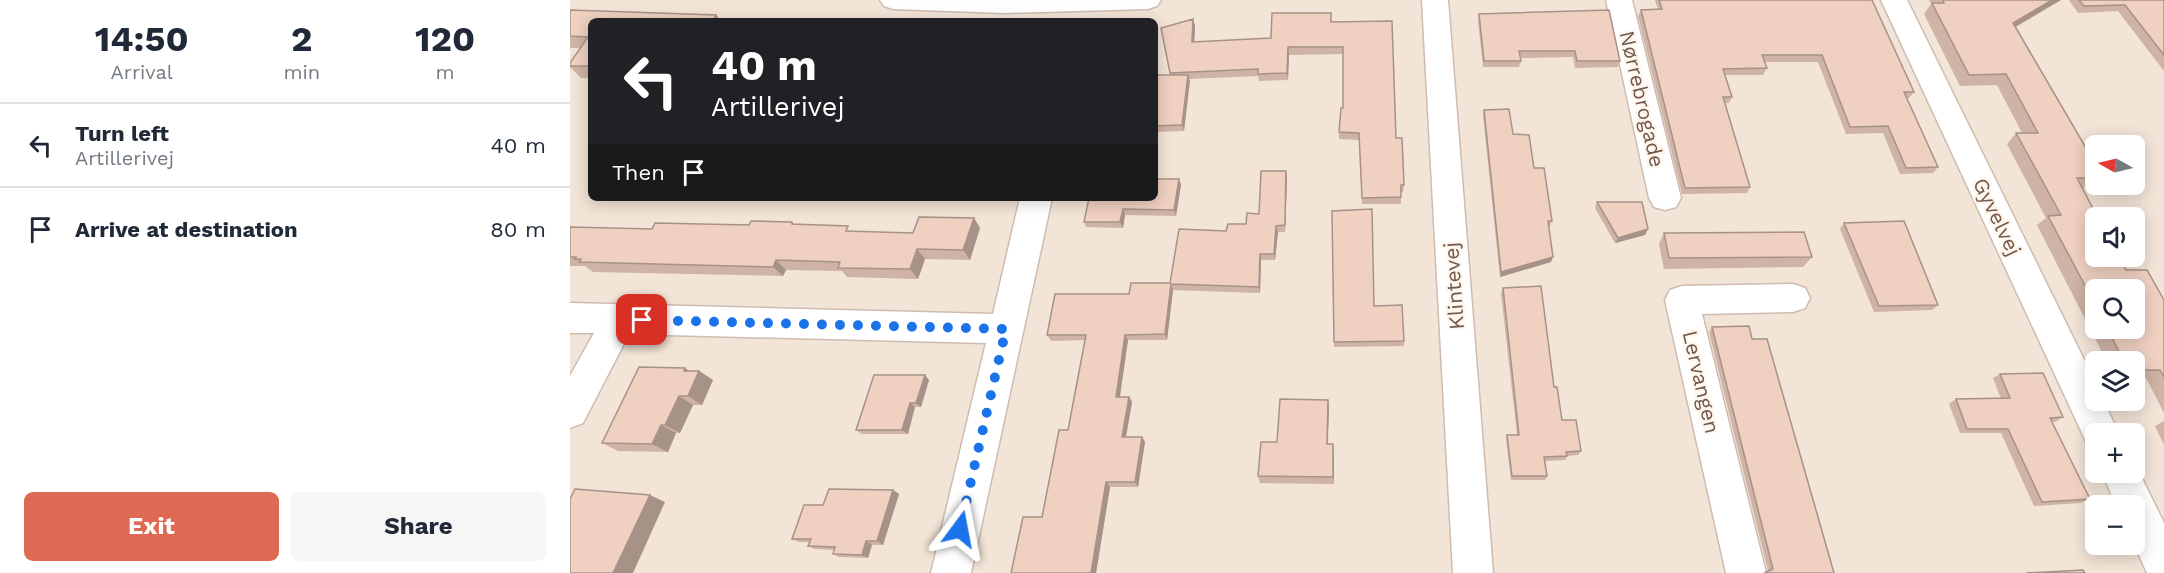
<!DOCTYPE html>
<html lang="en">
<head>
<meta charset="utf-8">
<style>
	body { margin:0; font-family:"Work Sans",sans-serif; background:#f6f6f7; color:#1f2937; height:100vh; display:flex; flex-direction:column; font-size:22px; white-space:nowrap }
	* { box-sizing:border-box; margin:0 }
	p { font-size:20px; color:#747a83 }
	.icon { flex:none; width:33px; height:33px; fill:none; stroke:currentColor; stroke-width:2; stroke-linecap:round; stroke-linejoin:round }
	.map { position:relative; flex:1; overflow:hidden }
	.side { display:flex; flex-direction:column; background:#fff; width:570px }
	.side>* { flex:none }
	.top-card { position:absolute; left:18px; top:18px; width:570px; height:183px; border-radius:9px; box-shadow:0 3px 15px #0003; background:#202124; color:#fff; overflow:hidden }
	.needle { width:39px; rotate:278deg }
	.fabs { position:absolute; left:1515px; top:135px; display:grid; gap:12px }
	.fabs a { display:grid; place-items:center; width:60px; height:60px; border-radius:9px; background:#fff; box-shadow:0 3px 15px #0003; font-size:30px }
	.pin { position:absolute; display:grid; place-items:center; width:51px; height:51px; color:#fff; margin:-26px; border-radius:12px; box-shadow:0 3px 9px #0006 }
	.me { position:absolute; width:66px; margin:-33px; rotate:13deg; stroke-linejoin:round; filter:drop-shadow(0 0 4px #0008) }
	.turn { display:flex; align-items:center; gap:21px; height:126px; padding:0 24px; font-size:27px }
	.turn .icon { width:78px; height:78px; stroke-width:2.5 }
	.turn b { display:block; font-size:42px; line-height:51px }
	.then { display:flex; align-items:center; height:57px; padding:0 24px; background:#0003; gap:12px; font-size:22px }
	.eta { display:flex; justify-content:space-evenly; align-items:center; height:102px; text-align:center }
	.eta b { font-size:36px; font-weight:700; line-height:42px }
	.cta { display:flex; gap:12px; margin-top:auto; padding:12px 24px }
	.cta a { flex:1; height:69px; border-radius:9px; background:#de6a54; color:#fff; font-size:24px; font-weight:700; line-height:69px; text-align:center }
	.cta a+a { background:#f6f6f7; color:#1f2937 }
	ul { padding:0; list-style:none }
	li { display:flex; align-items:center; gap:18px; height:84px; padding:0 24px; border-top:2px solid #e0e1e3 }
	li div { flex:1 }
	li b { display:block; font-size:22px }
	li em { font-style:normal }
	main { display:flex; flex:1; min-height:0 }
	.map>svg:first-child { display:block }
	.residential { fill:#f2e4d6; fill-rule:evenodd }
	.lines { fill:none; stroke-linecap:round; stroke-linejoin:round }
	.street-casing { stroke:#cfbcb1; stroke-width:3 }
	.street { fill:#fff; fill-rule:evenodd }
	.wall { fill:#ceb3a6; fill-rule:evenodd }
	.shaded-wall { fill:#a79287 }
	.building { fill:#efd0c1; stroke:#a79287; stroke-width:1.5 }
	.route { stroke:#1a73e8; stroke-width:10; stroke-dasharray:0 18 }
	.labels { text-anchor:middle; stroke-width:5; stroke-linejoin:round; paint-order:stroke }
	.street-label { font-size:21px; fill:#74584d; stroke:#fef7ee }
</style>
</head>
<body>
<main>
<section class="side">
<div class="eta">
<div><b>14:50</b><p>Arrival</p></div>
<div><b>2</b><p>min</p></div>
<div><b>120</b><p>m</p></div>
</div>
<ul>
<li><svg class="icon" aria-label="left" viewBox="0 0 24 24"><path d="M17 20v-9H6M10 6l-5 5 5 5"/></svg><div><b>Turn left</b><p>Artillerivej</p></div><em>40 m</em></li>
<li><svg class="icon" aria-label="arrive" viewBox="0 0 24 24"><path d="M6 21V4h12l-3 4 3 4H6"/></svg><div><b>Arrive at destination</b></div><em>80 m</em></li>
</ul>
<div class="cta"><a>Exit</a><a>Share</a></div>
</section>
<div class="map">
<svg width="1594" height="573" viewBox="0 0 1594 573">
	<rect width="100%" height="100%" fill="#fbf2e7"/>
	<path class="residential" d="M0,0H1594V573H0ZM21,21H585V198H21ZM1526,146H1564V184H1526ZM1526,218H1564V256H1526ZM1526,290H1564V328H1526ZM1526,362H1564V400H1526ZM1526,434H1564V472H1526ZM1526,506H1564V544H1526Z"/>
	<g class="lines">
		<g class="street-casing">
			<path id="street" d="M310,0H591L587,6L578,9L434,13L323,9L314,6Z
				M852,0H878L923,573H883Z
				M1036,0H1062L1111,198L1106,207L1095,210L1084,207L1079,198Z
				M1311,0H1337L1526,384V400H1533L1549,434H1526V449L1518,446Z
				M450,198H482L401,573H361L416,343L59,334L13,423L0,428V376L24,333H0V303L423,314Z
				M1223,284L1235,288L1240,298L1235,308L1223,312L1132,314L1196,573H1156L1095,300L1100,290L1112,286Z
				M1564,462L1594,523V573H1577L1564,544V506H1546L1532,472H1564Z"/>
		</g>
		<use href="#street" class="street"/>
	</g>
	<path class="wall" d="M1085,0H1302L1344,92L1339,98H1337L1368,167L1363,173L1330,174L1313,133L1276,134L1248,62H1194L1197,68L1193,75H1155L1162,97L1159,103H1155L1180,187L1177,193L1112,194L1068,16L1071,10L1088,9Z
		M1359,0H1491L1446,27L1526,165V184L1521,187L1512,188L1556,270L1594,300V413L1576,378H1564V362H1537L1467,225L1476,218L1437,144L1446,133H1452L1427,85L1390,86L1354,14L1361,4ZM1526,290L1564,328H1526Z
		M1499,0H1594V71L1548,11L1508,13Z
		M0,10L146,15L151,21H21V78H11L0,67V63L10,48H0Z
		M909,14L1050,61L1048,67L1005,68L1003,57L950,58L951,61L949,67H913L908,21Z
		M623,19L625,26L624,42L701,38L761,22L826,138L834,185L833,192H831V204H792L789,140L769,139V132L773,108V54L719,55L718,80L689,81L688,76L619,79L614,131L585,132V75H600L591,28Z
		M914,110L943,134L964,168L982,221L980,226H979L981,262L930,277L913,116Z
		M717,178L715,232H708L705,260H691L690,293L603,290L597,340H558L550,397H559L562,402L556,437H572L575,442L568,487H540L526,573H441L472,517L498,430L515,340L481,341L477,335L559,294L600,283L656,231L676,224L689,214Z
		M609,179L611,185L606,216L555,215L553,228L516,227L514,222Z
		M1027,202L1078,229L1075,235L1045,243L1025,208Z
		M762,211L804,306L834,341V346L764,347Z
		M404,218L410,228L400,260L355,259L348,279L277,277L272,271L216,270L213,276L23,272L15,266H0V227L82,229L222,222L224,224L282,231L343,233Z
		M1274,223L1368,305L1362,310L1304,312L1270,229Z
		M1094,233L1242,257L1233,267L1094,269L1089,244Z
		M933,288L984,387L992,420L1011,451L1008,455L997,456L995,460L975,461L977,476L975,480H941L936,439L937,435H947L931,293Z
		M1142,327L1182,339L1264,573H1193L1198,571L1139,332Z
		M129,371L143,380L132,405H123L110,433H106L98,452L48,451L32,443Z
		M1430,374L1493,417L1485,422H1482L1520,499L1511,503L1464,506L1431,433H1390L1379,404L1386,399H1431L1423,378Z
		M355,375L359,380L351,407H345L338,434H292L286,430Z
		M758,400L759,408L758,444L764,452V484L690,483L688,476L707,442Z
		M1594,421V445L1585,426Z
		M323,490L329,494L313,545H302L298,558L269,557L263,554L264,550L245,549L238,546L239,542H229L222,539L253,505Z"/>
	<path class="shaded-wall" d="M1482,0H1491L1434,33L1443,23Z
		M146,15L151,21H143Z
		M623,19L625,26L624,49L622,42Z
		M718,47L719,55L718,80L717,73Z
		M618,75L620,81L614,131L612,125Z
		M716,171L717,178L715,232V225Z
		M609,179L611,185L606,216L604,210Z
		M553,209L555,215L553,228L550,222Z
		M404,218L410,228L400,260L393,250Z
		M706,226L708,232L705,260L704,254Z
		M1078,229L1075,235L1045,243L1048,238Z
		M347,249L355,259L348,279L340,269Z
		M690,254L691,260L690,293L689,287Z
		M983,257L981,262L930,277L931,272Z
		M206,260L216,270L213,276L203,267Z
		M601,284L603,290L597,340L595,334Z
		M555,335L558,340L549,402L546,397Z
		M115,368L127,376L129,371L143,380L132,405L118,396L114,371Z
		M355,375L359,380L351,407L346,403Z
		M109,396L123,405L110,433L95,425Z
		M559,397L562,402L555,442L552,437Z
		M758,400L759,408L757,452V444Z
		M340,403L345,407L338,434L332,430Z
		M91,425L106,433L98,452L82,444Z
		M572,437L575,442L568,487L565,482Z
		M763,444L764,452V484L763,477Z
		M536,482L540,487L526,573H521Z
		M323,490L329,494L313,545L307,541Z
		M80,495L95,502L63,573H43Z
		M296,541L302,545L298,558L292,555Z"/>
	<path class="building" d="M1089,0H1302L1344,92H1334L1368,167L1336,168L1318,126L1280,127L1252,55H1192L1197,68L1153,69L1162,97H1153L1180,187L1115,188L1071,10L1092,9Z
		M1373,0H1482L1443,23L1526,165V178H1507L1528,218H1526V256H1549L1556,270H1577L1594,300V377L1590,370H1564V362H1559L1556,355H1551L1537,328H1564V290H1526V306L1478,216L1491,215L1446,133H1468L1436,74L1399,75L1362,3H1374Z
		M1509,0H1594V55L1555,5L1514,6Z
		M0,10L146,15L143,21H21V66H0V63L18,37L0,36Z
		M1039,10L1050,61H1007L1005,51H949L951,61H914L909,14Z
		M702,13H761V22L822,21L826,138H832L834,185H831V197L792,198L789,133L769,132L771,108H773V47H718L717,73L688,74V69L600,73L591,28L623,19L622,42L701,38Z
		M199,20L255,21H199Z
		M585,75H618L612,125L585,126Z
		M939,109L943,134L959,135L964,168H974L982,221H978L983,257L931,272L914,110Z
		M691,171H716L715,225L706,226L704,254H690L689,287L601,284L595,334L555,335L546,397H559L552,437H572L565,482H536L521,573H441L453,517H472L489,430H498L516,335H477L485,294H559L561,283H600L609,229L656,231L658,224H676L677,213L689,214Z
		M585,179H609L604,210L553,209L550,222H514L519,198H585Z
		M1027,202H1072L1078,229L1048,238Z
		M802,209L804,306L832,305L834,341L764,342L762,211Z
		M349,217L404,218L393,250L347,249L340,269L268,268L270,262L206,260L203,267L9,262L11,259H4L6,257H0V227L82,229L85,223L179,225L181,221L222,222V224L278,226L276,231L343,233Z
		M1334,221L1368,305L1309,306L1274,223Z
		M1234,232L1242,257L1099,258L1094,233Z
		M971,286L984,387H987L992,420H1006L1011,451L996,452L997,456L974,457L977,476H942L937,435H949L933,288Z
		M1179,326L1182,339H1197L1264,573H1194L1203,569L1142,327Z
		M69,367L115,368L114,371H129L118,396H109L95,425H91L82,444L32,443Z
		M1473,373L1493,417L1480,418L1520,499L1472,502L1438,429H1397L1386,399L1440,398L1430,374Z
		M304,375H355L346,403H340L332,430H286Z
		M710,399L758,400L757,444H763V477L688,476L691,442H707Z
		M5,489L80,495L43,573H0V499Z
		M259,489L323,490L307,541H296L292,555L263,554L265,547L238,546L241,539H222L234,505H253Z
		M1513,570L1515,573H1456Z"/>
	<g class="lines">
		<path class="route" d="M72,320L436,329L390,529"/>
	</g>
	<g class="labels">
		<g class="street-label">
			<text transform="translate(1072 99) rotate(77)" y="7">Nørrebrogade</text>
			<text transform="translate(1427 217) rotate(64)" y="7">Gyvelvej</text>
			<text transform="translate(884 286) rotate(-94)" y="7">Klintevej</text>
			<text transform="translate(1131 382) rotate(77)" y="7">Lervangen</text>
		</g>
	</g>
</svg>
<div class="fabs">
<a><svg class="needle" viewBox="-14 -14 28 28"><path d="M0-13l5 13h-10z" fill="#e53935"/><path d="M0 13l5-13h-10z" fill="#747a83"/></svg></a>
<a><svg class="icon" aria-label="sound" viewBox="0 0 24 24"><path d="M4 9h4l5-4v14l-5-4H4zM17 9q2 3 0 6"/></svg></a>
<a><svg class="icon" aria-label="search" viewBox="0 0 24 24"><circle cx="10" cy="10" r="6"/><path d="M15 15l6 6"/></svg></a>
<a><svg class="icon" aria-label="layers" viewBox="0 0 24 24"><path d="M12 4l9 5-9 5-9-5zM3 14l9 5 9-5"/></svg></a>
<a>+</a>
<a>−</a>
</div>
<div class="pin" style="left:72px;top:320px;background:#d93025"><svg class="icon" aria-label="arrive" viewBox="0 0 24 24"><path d="M6 21V4h12l-3 4 3 4H6"/></svg></div>
<svg class="me" style="left:390px;top:529px" viewBox="-20 -20 40 40"><path d="M0-17L14 15 0 8-14 15z" fill="#1a73e8" stroke="#fff" stroke-width="4"/></svg>
<div class="top-card">
<div class="turn"><svg class="icon" aria-label="left" viewBox="0 0 24 24"><path d="M17 20v-9H6M10 6l-5 5 5 5"/></svg><div><b>40 m</b>Artillerivej</div></div>
<div class="then">Then<svg class="icon" aria-label="arrive" viewBox="0 0 24 24"><path d="M6 21V4h12l-3 4 3 4H6"/></svg></div>
</div>
</div>
</main>
</body>
</html>
